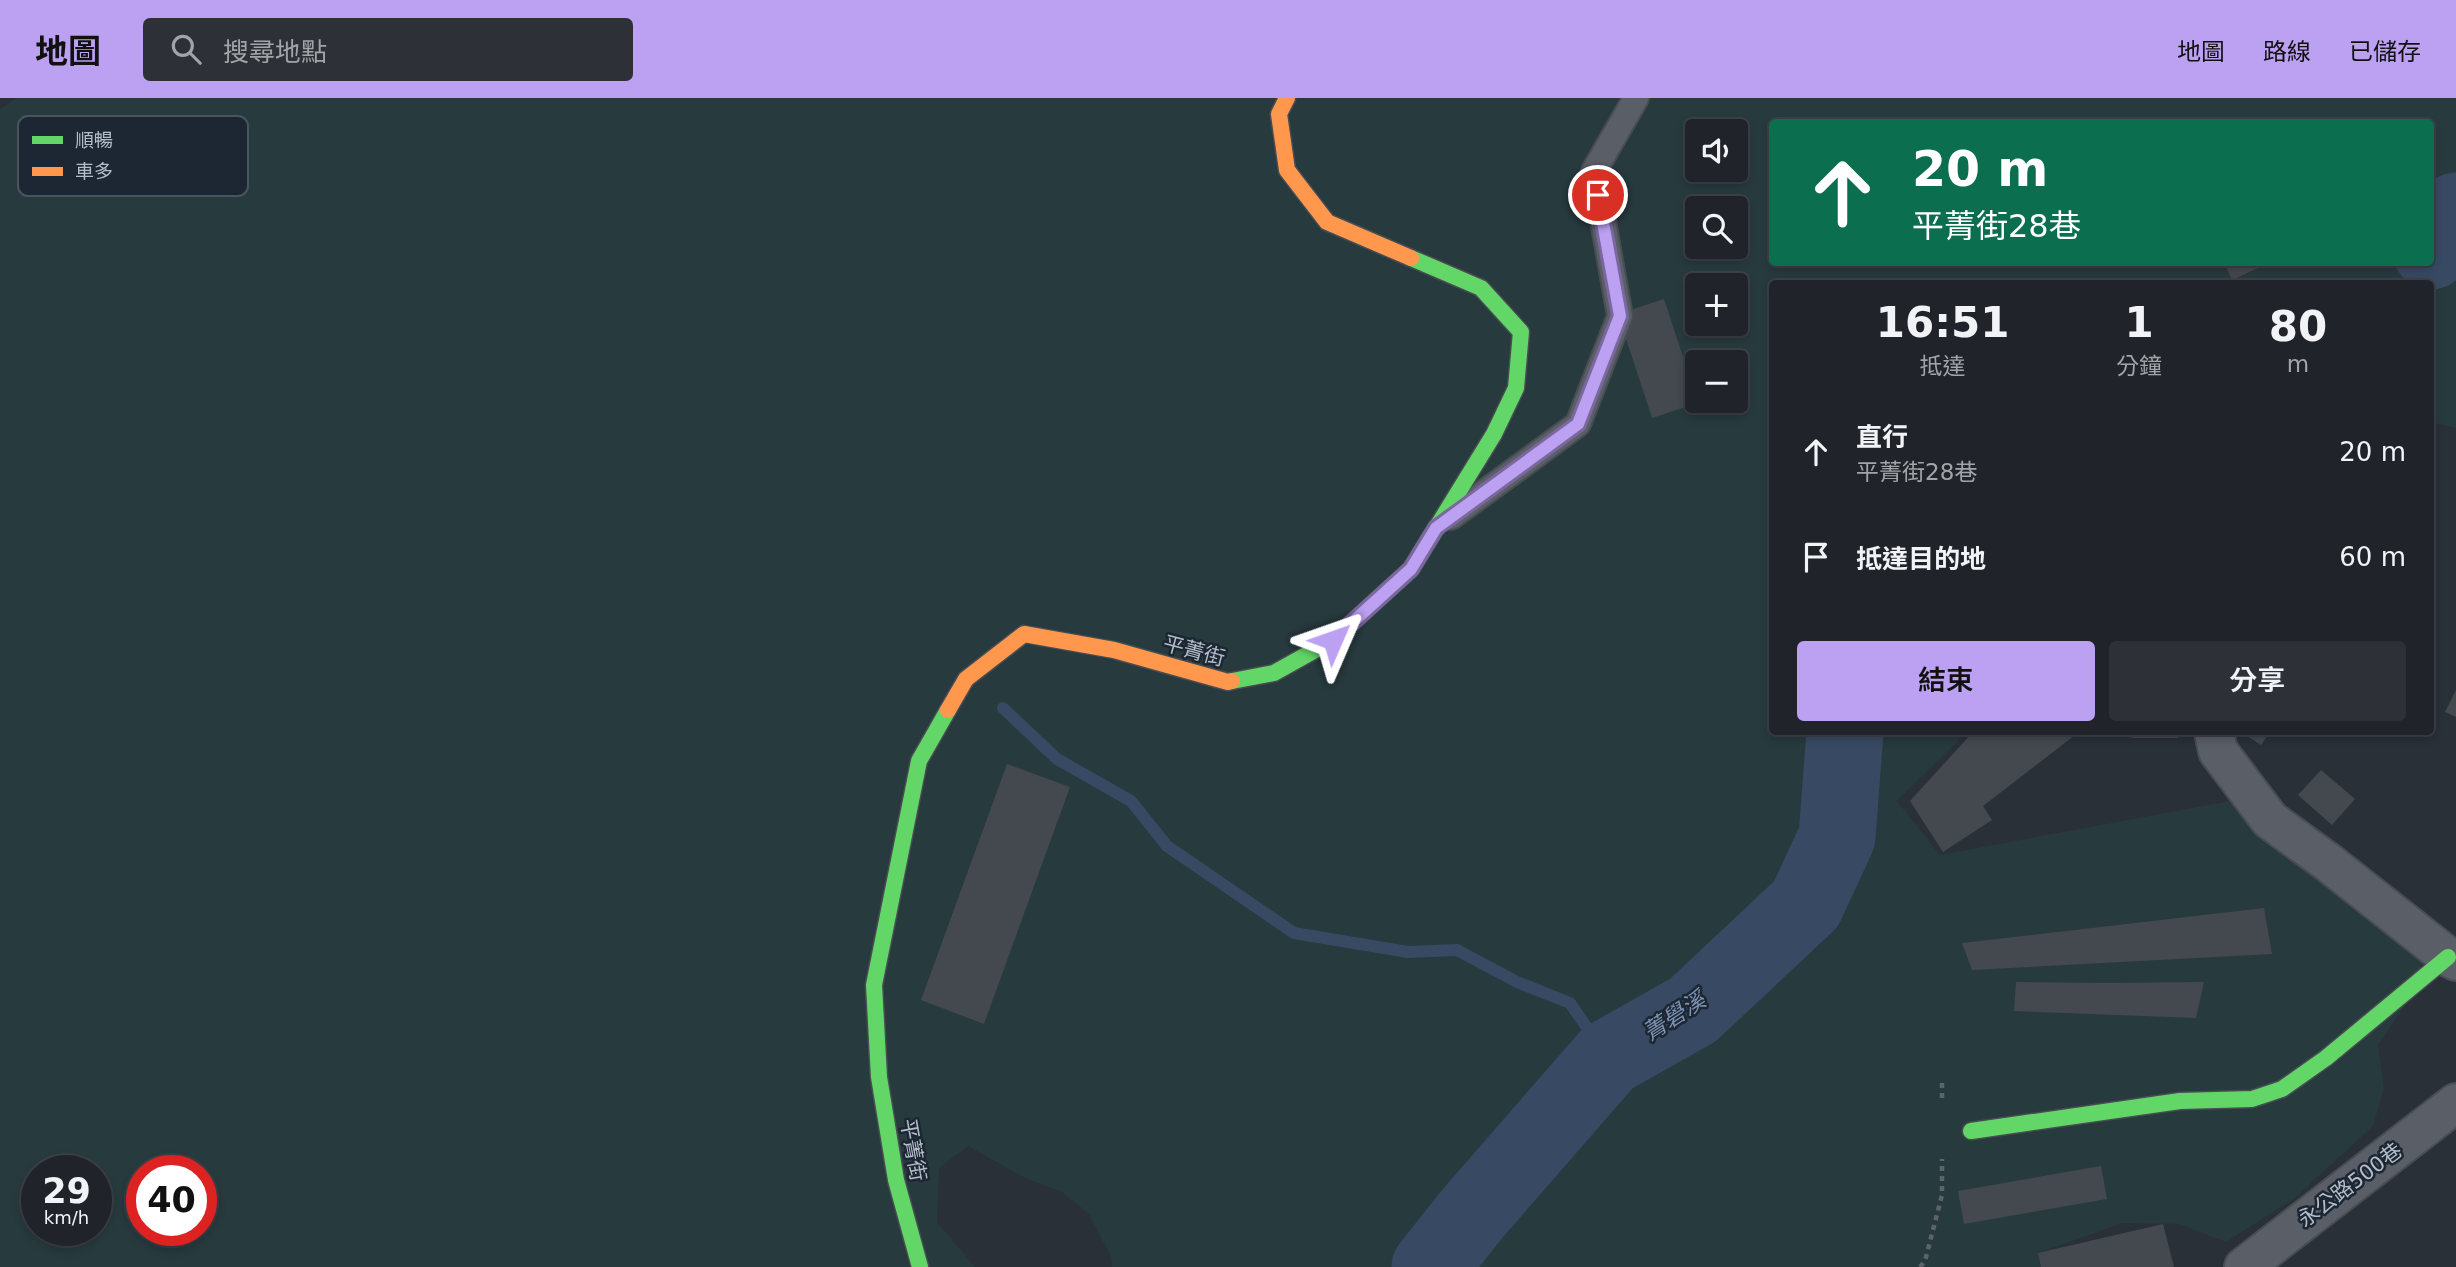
<!DOCTYPE html>
<html lang="zh-TW">
<head>
<meta charset="utf-8">
<style>
	body { margin:0; font-family:"DejaVu Sans","Noto Sans TC",sans-serif; background:#2d3036; color:#f1f3f6; height:100vh; display:flex; flex-direction:column; font-size:26px; white-space:nowrap }
	* { box-sizing:border-box; margin:0 }
	p { font-size:23px; color:#a2a4a8 }
	.icon { flex:none; width:38px; height:38px; fill:none; stroke:currentColor; stroke-width:2; stroke-linecap:round; stroke-linejoin:round }
	.map { position:relative; flex:1; overflow:hidden }
	.panel { position:absolute; left:1769px; top:182px; width:665px; height:455px; display:flex; flex-direction:column; background:#20242a; border-radius:7px; box-shadow:0 4px 10px #0003,0 0 0 2px #3d4147 }
	.panel>* { flex:none }
	.hud { position:absolute; left:1769px; top:21px; width:665px; height:147px; border-radius:7px; box-shadow:0 4px 10px #0003,0 0 0 2px #3d4147; background:#0b6e4f; color:#fff; overflow:hidden }
	.tools { position:absolute; left:1685px; top:21px; display:grid; gap:14px }
	.tools a { display:grid; place-items:center; width:63px; height:63px; border-radius:7px; background:#20242a; box-shadow:0 4px 10px #0003,0 0 0 2px #3d4147; font-size:35px }
	.speed { position:absolute; left:21px; top:1057px; display:flex; gap:14px; font-size:35px; font-weight:700; text-align:center }
	.speed>* { display:grid; place-content:center; width:91px; height:91px; border-radius:50%; background:#20242a; box-shadow:0 4px 10px #0003,0 0 0 2px #3d4147; line-height:1 }
	.speed small { font-size:18px; font-weight:400 }
	.speed .limit { border:10px solid #d22; background:#fff; color:#111 }
	.pin { position:absolute; display:grid; place-items:center; width:60px; height:60px; color:#fff; margin:-30px; border:4px solid #fff; border-radius:50%; box-shadow:0 2px 7px #0007 }
	.me { position:absolute; width:77px; margin:-38px; rotate:47deg; stroke-linejoin:round; filter:drop-shadow(0 0 5px #0008) }
	.turn { display:flex; align-items:center; gap:24px; height:147px; padding:0 28px; font-size:32px }
	.turn .icon { width:91px; height:91px; stroke-width:2.5 }
	.turn b { display:block; font-size:49px; line-height:60px }
	.eta { display:flex; justify-content:space-evenly; align-items:center; height:119px; text-align:center }
	.eta b { font-size:42px; font-weight:600; line-height:49px }
	.button { display:flex; gap:14px; margin-top:auto; padding:14px 28px }
	.button a { flex:1; height:80px; border-radius:7px; background:#bca0f2; color:#111; font-size:28px; font-weight:600; line-height:80px; text-align:center }
	.button a+a { background:#2d3036; color:#f1f3f6 }
	ul { padding:0; list-style:none }
	li { display:flex; align-items:center; gap:21px; height:105px; padding:0 28px }
	li div { flex:1 }
	li b { display:block; font-size:26px }
	li em { font-style:normal }
	header { display:flex; align-items:center; gap:42px; box-sizing:border-box; height:98px; padding:0 35px; background:#bca0f2; color:#111 }
	header strong { font-size:33px }
	nav { display:flex; gap:38px; margin-inline-start:auto; font-size:24px }
	.search { width:490px; height:63px; background:#2d3036; display:flex; align-items:center; gap:18px; box-sizing:border-box; padding:0 24px; border-radius:7px; color:#a2a4a8; font-size:26px }
	.map>svg:first-child { display:block }
	.green { fill:#273a3e; fill-rule:evenodd }
	.lines { fill:none; stroke-linecap:round; stroke-linejoin:round }
	.stream { stroke:#384963; stroke-width:12 }
	.river { stroke:#384963; stroke-width:77 }
	.building { fill:#444950 }
	.lane-casing { stroke:#484c53; stroke-width:28 }
	.street-casing { stroke:#484c53; stroke-width:42 }
	.fast-casing { stroke:#484c53; stroke-width:19 }
	.slow-casing { stroke:#484c53; stroke-width:19 }
	.path { stroke:#5d636a; stroke-width:4.5; stroke-dasharray:5 5; stroke-linecap:butt }
	.lane { stroke:#5a5e66; stroke-width:24 }
	.street { stroke:#5a5e66; stroke-width:38 }
	.fast { stroke:#63d668; stroke-width:16 }
	.slow { stroke:#ff974d; stroke-width:16 }
	.route-casing { stroke:#7a689d; stroke-width:18 }
	.route { stroke:#bca0f2; stroke-width:12 }
	.labels { text-anchor:middle; stroke-width:5; stroke-linejoin:round; paint-order:stroke }
	.street-label { font-size:21px; fill:#b4bcc9; stroke:#1d2633 }
	.water-label { font-size:23px; font-style:italic; fill:#7c92b1; stroke:#1d2633 }
	.key { fill:#1d2633; stroke:#4a5360; stroke-width:2 }
	.key-label { font-size:19px; fill:#b4bcc9 }
</style>
</head>
<body>
<header>
<strong>地圖</strong>
<div class="search"><svg class="icon" aria-label="search" viewBox="0 0 24 24"><circle cx="10" cy="10" r="6"/><path d="M15 15l6 6"/></svg>搜尋地點</div>
<nav><a>地圖</a><a>路線</a><a>已儲存</a></nav>
</header>
<div class="map">
<svg width="2456" height="1169" viewBox="0 0 2456 1169">
	<rect width="100%" height="100%" fill="#2a3038"/>
	<path class="green" d="M17,0H2456V330L2431,324V186H1773V634H1967L1897,703L1940,757L2230,703L2309,774L2422,862L2415,893L2378,947L2384,990L2373,1028L2295,1100L2226,1144L2179,1126L2122,1125L2038,1155L2041,1169H1112L1111,1159L1089,1116L1062,1094L1025,1080L968,1048L939,1070L937,1124L975,1169H0V11ZM1773,24H2431V164H1773ZM1698,33H1736V72H1698ZM1698,110H1736V149H1698ZM1698,187H1736V226H1698ZM1698,264H1736V303H1698ZM37,1073H96V1132H37ZM142,1073H201V1132H142Z"/>
	<g class="lines">
		<path class="stream" d="M1003,610L1057,661L1131,703L1167,748L1294,835L1408,854L1457,852L1517,884L1570,905L1608,960"/>
		<path class="river" d="M2431,153L2438,147L2456,113
			M1430,1169L1473,1115L1608,960L1693,912L1806,806L1837,739L1845,634"/>
	</g>
	<path class="building" d="M2224,164H2271L2232,182Z
		M1664,201L1698,305L1652,320L1618,216Z
		M2456,592V619L2445,614Z
		M1973,634H2079L1983,708L1992,722L1943,754L1910,703Z
		M2102,634H2178V640H2134Z
		M2241,634H2270L2261,647Z
		M1007,666L1070,689L984,926L921,902Z
		M2321,672L2355,701L2332,727L2298,697Z
		M2264,810L2272,856L1972,872L1962,845Z
		M2016,884L2110,885L2204,884L2196,920L2014,913Z
		M2101,1068L2107,1101L1964,1126L1958,1093Z
		M2163,1126L2174,1169H2041L2038,1155Z"/>
	<g class="lines">
		<g class="lane-casing">
			<path id="lane" d="M1451,419L1578,326L1620,218L1594,73L1636,0"/>
		</g>
		<g class="street-casing">
			<path id="street" d="M2214,634L2218,653L2270,722L2329,765L2448,859L2456,863
				M2244,1169L2456,1005"/>
		</g>
		<g class="fast-casing">
			<path id="fast" d="M1232,583L1274,575L1333,542L1411,471L1494,336L1516,290L1521,234L1481,190L1411,160
				M1971,1033L2180,1003L2252,1001L2282,991L2326,960L2448,859
				M920,1169L896,1082L879,979L874,887L919,663L948,612"/>
		</g>
		<g class="slow-casing">
			<path id="slow" d="M1287,0L1279,16L1287,72L1327,124L1411,160
				M948,612L966,581L1024,536L1114,552L1228,584L1232,583"/>
		</g>
		<path class="path" d="M1942,985V1004
			M1920,1169L1925,1163L1942,1097V1061"/>
		<use href="#lane" class="lane"/>
		<use href="#street" class="street"/>
		<use href="#fast" class="fast"/>
		<use href="#slow" class="slow"/>
	</g>
	<g class="lines">
		<g class="route-casing">
			<path id="route" d="M1333,542L1411,471L1436,430L1578,326L1620,218L1598,97"/>
		</g>
		<use href="#route" class="route"/>
	</g>
	<g class="labels">
		<g class="street-label">
			<text transform="translate(1194 553) rotate(15)" y="7">平菁街</text>
			<text transform="translate(913 1052) rotate(80)" y="7">平菁街</text>
			<text transform="translate(2350 1087) rotate(-37)" y="7">永公路500巷</text>
		</g>
		<g class="water-label">
			<text transform="translate(1674 918) rotate(-33)" y="8">菁礐溪</text>
		</g>
	</g>
	<rect x="18" y="18" width="230" height="80" rx="10" class="key"/>
	<rect x="32" y="38" width="31" height="8" fill="#63d668"/>
	<rect x="32" y="69" width="31" height="9" fill="#ff974d"/>
	<g class="key-label">
		<text x="75" y="49">順暢</text>
		<text x="75" y="80">車多</text>
	</g>
</svg>
<div class="tools">
<a><svg class="icon" aria-label="sound" viewBox="0 0 24 24"><path d="M4 9h4l5-4v14l-5-4H4zM17 9q2 3 0 6"/></svg></a>
<a><svg class="icon" aria-label="search" viewBox="0 0 24 24"><circle cx="10" cy="10" r="6"/><path d="M15 15l6 6"/></svg></a>
<a>+</a>
<a>−</a>
</div>
<div class="speed"><div>29<small>km/h</small></div><div class="limit">40</div></div>
<div class="pin" style="left:1598px;top:97px;background:#d93025"><svg class="icon" aria-label="arrive" viewBox="0 0 24 24"><path d="M6 21V4h12l-3 4 3 4H6"/></svg></div>
<svg class="me" style="left:1333px;top:542px" viewBox="-20 -20 40 40"><path d="M0-17L14 15 0 8-14 15z" fill="#bca0f2" stroke="#fff" stroke-width="4"/></svg>
<div class="hud">
<div class="turn"><svg class="icon" aria-label="ahead" viewBox="0 0 24 24"><path d="M12 20V5M6 11l6-6 6 6"/></svg><div><b>20 m</b>平菁街28巷</div></div>
</div>
<section class="panel">
<div class="eta">
<div><b>16:51</b><p>抵達</p></div>
<div><b>1</b><p>分鐘</p></div>
<div><b>80</b><p>m</p></div>
</div>
<ul>
<li><svg class="icon" aria-label="ahead" viewBox="0 0 24 24"><path d="M12 20V5M6 11l6-6 6 6"/></svg><div><b>直行</b><p>平菁街28巷</p></div><em>20 m</em></li>
<li><svg class="icon" aria-label="arrive" viewBox="0 0 24 24"><path d="M6 21V4h12l-3 4 3 4H6"/></svg><div><b>抵達目的地</b></div><em>60 m</em></li>
</ul>
<div class="button"><a>結束</a><a>分享</a></div>
</section>
</div>
</body>
</html>
